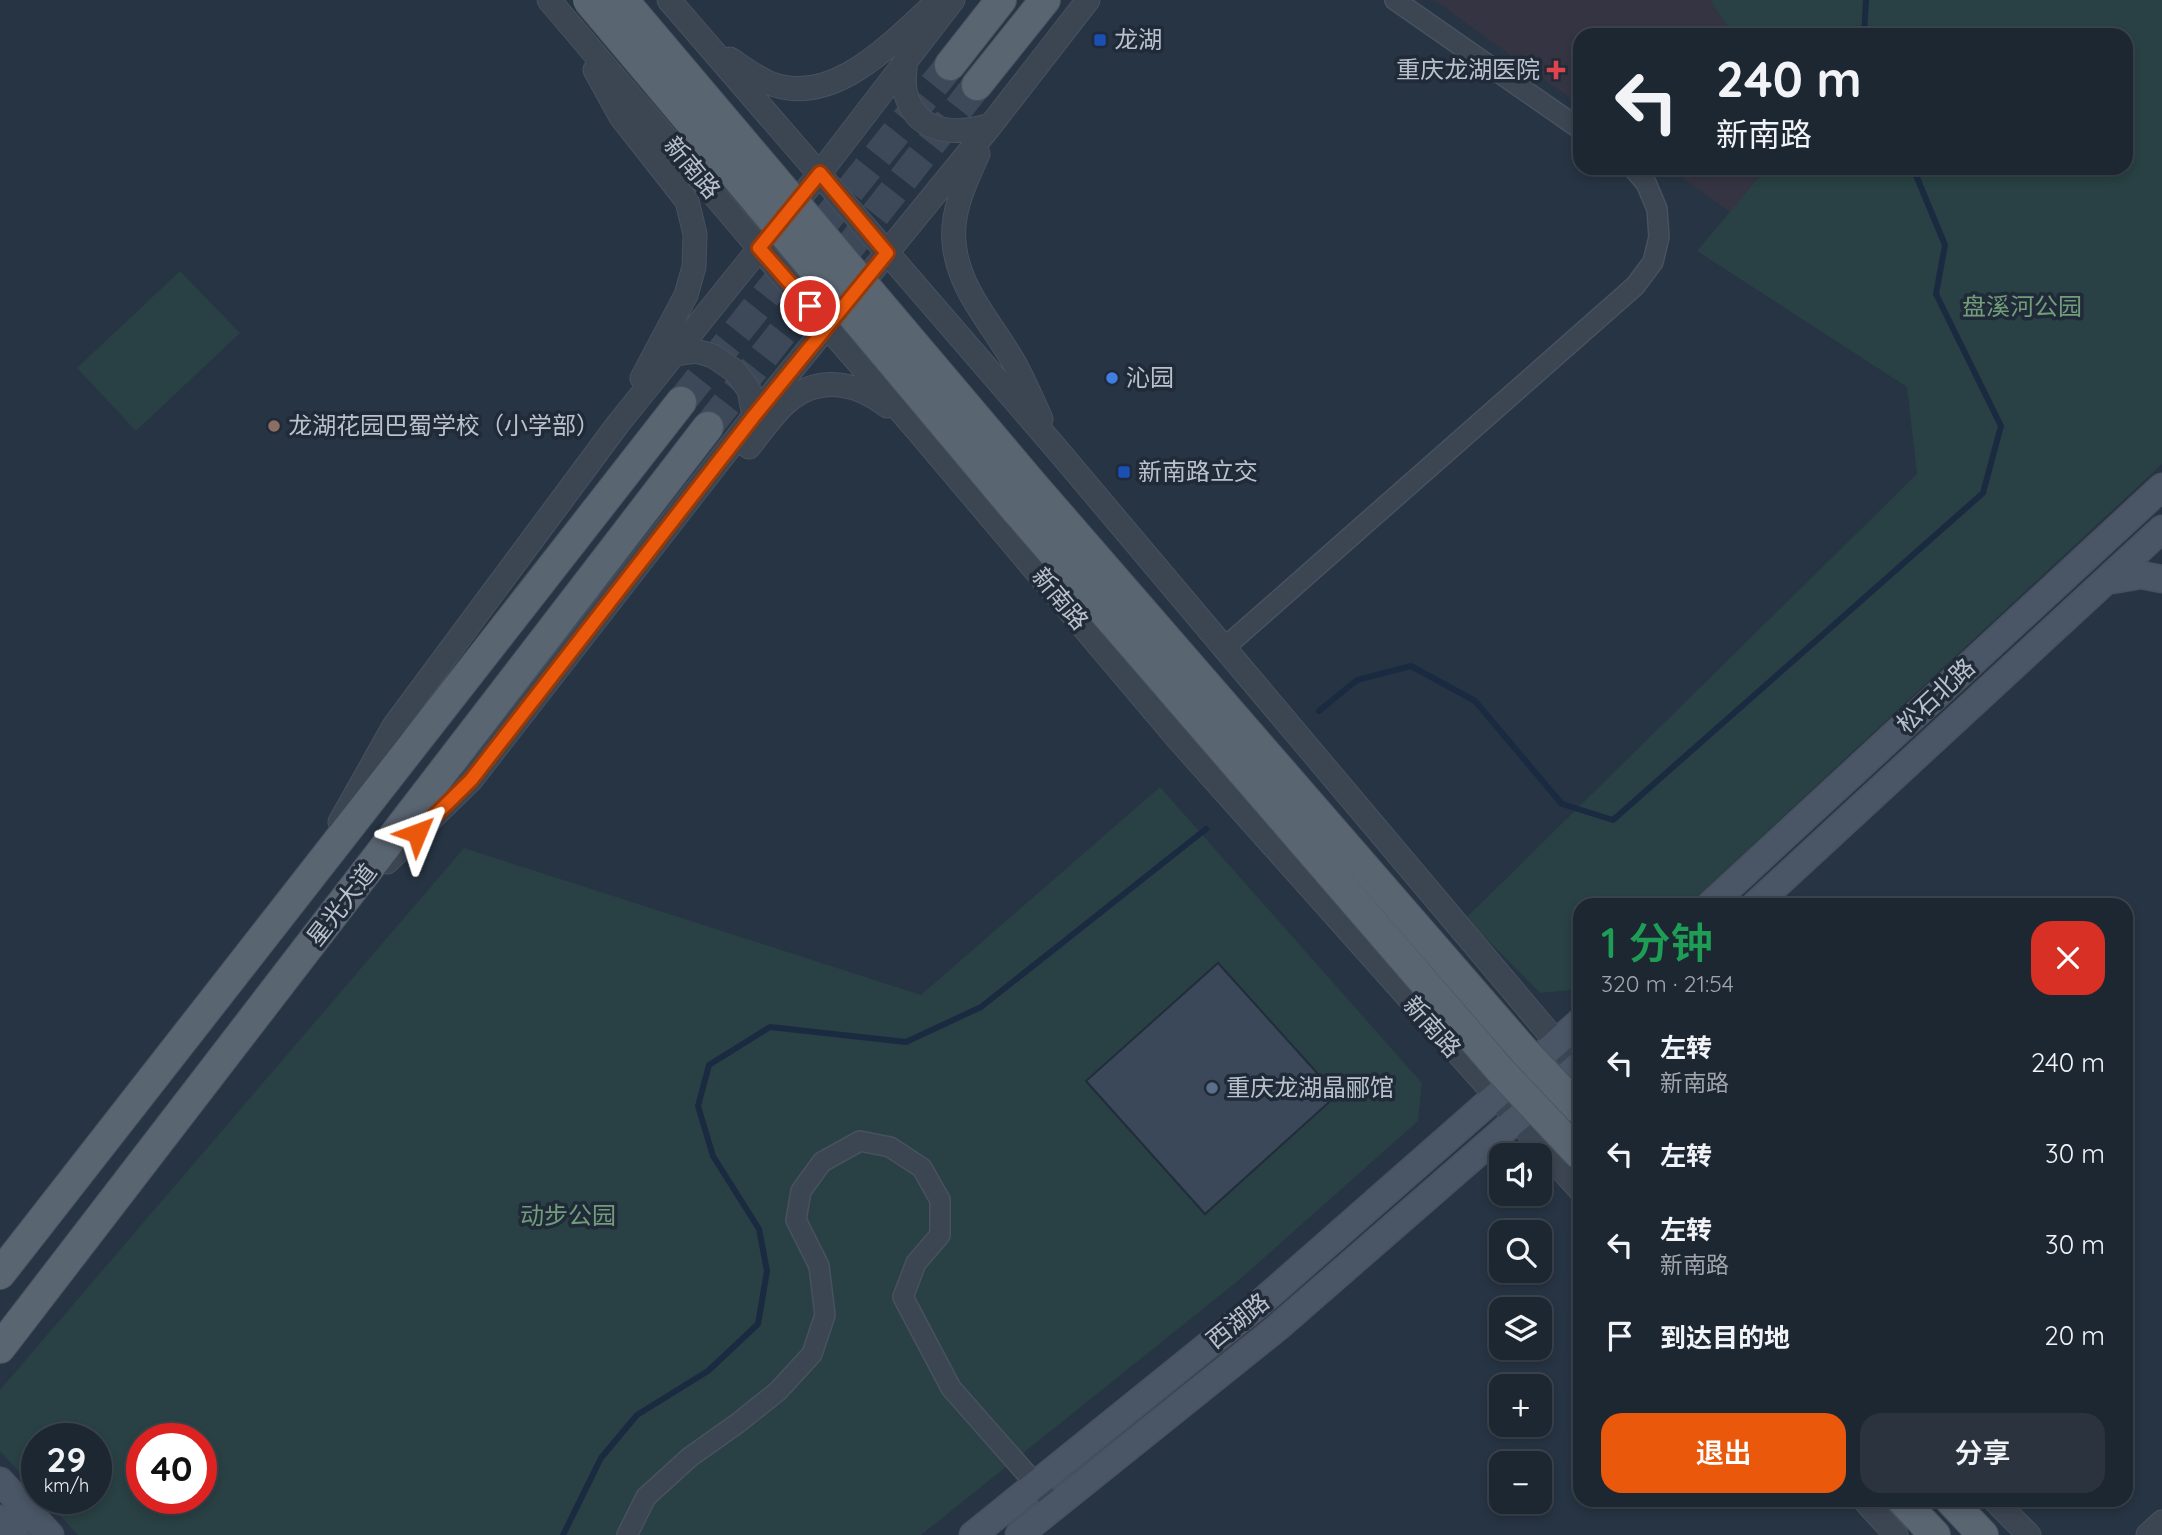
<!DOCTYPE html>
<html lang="zh">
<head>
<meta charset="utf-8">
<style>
	body { margin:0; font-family:Quicksand,"Noto Sans SC",sans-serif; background:#2a333e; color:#f1f3f6; height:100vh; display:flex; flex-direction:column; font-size:26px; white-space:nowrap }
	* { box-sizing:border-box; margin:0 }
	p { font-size:23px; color:#a0a5ac }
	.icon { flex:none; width:38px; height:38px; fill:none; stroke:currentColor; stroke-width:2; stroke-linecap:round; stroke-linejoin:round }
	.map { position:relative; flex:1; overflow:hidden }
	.details { position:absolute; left:1573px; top:898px; width:560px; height:609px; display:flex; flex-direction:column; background:#1d2732; border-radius:21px; box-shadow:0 4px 10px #0003,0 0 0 2px #3b444d }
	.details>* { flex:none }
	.guide { position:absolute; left:1573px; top:28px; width:560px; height:147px; border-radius:21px; box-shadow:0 4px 10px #0003,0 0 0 2px #3b444d; background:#1d2732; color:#f1f3f6; overflow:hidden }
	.buttons { position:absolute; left:1489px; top:1143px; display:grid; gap:14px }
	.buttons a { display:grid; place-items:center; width:63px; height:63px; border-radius:14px; background:#1d2732; box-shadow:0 4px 10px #0003,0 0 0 2px #3b444d; font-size:35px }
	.speed { position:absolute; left:21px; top:1423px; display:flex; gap:14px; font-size:35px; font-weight:700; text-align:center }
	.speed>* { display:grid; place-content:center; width:91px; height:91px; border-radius:50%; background:#1d2732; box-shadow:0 4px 10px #0003,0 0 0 2px #3b444d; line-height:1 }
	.speed small { font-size:18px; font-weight:400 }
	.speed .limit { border:10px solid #d22; background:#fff; color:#111 }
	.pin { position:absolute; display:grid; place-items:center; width:60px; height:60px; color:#fff; margin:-30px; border:4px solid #fff; border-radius:50%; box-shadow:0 2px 7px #0007 }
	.me { position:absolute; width:77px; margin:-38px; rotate:46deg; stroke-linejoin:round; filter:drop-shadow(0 0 5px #0008) }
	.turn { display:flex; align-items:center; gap:24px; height:147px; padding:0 28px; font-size:32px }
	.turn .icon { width:91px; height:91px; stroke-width:2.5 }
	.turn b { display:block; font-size:49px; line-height:60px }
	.round { display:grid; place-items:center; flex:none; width:74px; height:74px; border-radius:21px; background:#2a333e }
	.headline { display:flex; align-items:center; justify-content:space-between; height:119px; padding:0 28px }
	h1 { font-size:42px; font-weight:600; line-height:52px; color:#1e9e55 }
	.cta { display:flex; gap:14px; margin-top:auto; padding:14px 28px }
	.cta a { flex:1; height:80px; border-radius:21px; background:#ea580c; color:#fff; font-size:28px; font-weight:600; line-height:80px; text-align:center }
	.cta a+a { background:#2a333e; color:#f1f3f6 }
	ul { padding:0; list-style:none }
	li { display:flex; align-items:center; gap:21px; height:91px; padding:0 28px }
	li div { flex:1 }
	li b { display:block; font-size:26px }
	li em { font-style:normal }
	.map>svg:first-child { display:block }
	.medical { fill:#353443 }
	.green { fill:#294144; fill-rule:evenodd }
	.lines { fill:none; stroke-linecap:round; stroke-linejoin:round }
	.stream { stroke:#1a2b41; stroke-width:6 }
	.building { fill:#3a4859; stroke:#222c3a; stroke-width:2 }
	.primary-tunnel { stroke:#3d4958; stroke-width:30; stroke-dasharray:30 15; stroke-linecap:butt }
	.minor-casing { stroke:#48515f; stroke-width:22 }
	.tertiary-casing { stroke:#48515f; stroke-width:25 }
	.secondary-casing { stroke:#48515f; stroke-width:29 }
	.primary-casing { stroke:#48515f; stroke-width:32 }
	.minor { stroke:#3c4552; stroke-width:19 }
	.tertiary { stroke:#3c4552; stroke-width:23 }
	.secondary { stroke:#4a5565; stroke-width:26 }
	.primary { stroke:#5a6572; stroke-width:30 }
	.primary-bridge-casing { stroke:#48515f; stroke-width:32; stroke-linecap:butt }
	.primary-bridge { stroke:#5a6572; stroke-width:30 }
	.route-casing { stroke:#983908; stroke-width:18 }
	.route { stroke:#ea580c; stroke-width:12 }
	.transit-dot { fill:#1a4fb4; stroke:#202a38; stroke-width:2.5 }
	.health-dot { fill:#e0444e; stroke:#202a38; stroke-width:2.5 }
	.shop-dot { fill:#3f7fe0; stroke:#202a38; stroke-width:2.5 }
	.education-dot { fill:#8d6e63; stroke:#202a38; stroke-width:2.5 }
	.service-dot { fill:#5c6f8a; stroke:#202a38; stroke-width:2.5 }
	.labels { text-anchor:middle; stroke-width:7; stroke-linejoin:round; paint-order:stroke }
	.poi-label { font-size:24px; fill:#b9c1cc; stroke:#202a38; text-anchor:start }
	.street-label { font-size:24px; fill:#b9c1cc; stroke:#202a38 }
	.park-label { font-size:24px; fill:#719d7a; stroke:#202a38 }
</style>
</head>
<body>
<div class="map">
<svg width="2162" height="1535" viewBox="0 0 2162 1535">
	<rect width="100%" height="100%" fill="#273443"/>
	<path class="medical" d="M1434,0H1710L1733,35H1580V105Z
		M1668,168H1749L1760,176L1730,212Z"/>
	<path class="green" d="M1710,0H2162V464L1688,905H1580V989L1540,993L1466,918L1917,474L1907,387L1697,251L1760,176L1749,168H2126V35H1733Z
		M180,271L240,333L136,431L77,368Z
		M1160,787L1422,1083L1418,1121L1239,1280L921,1535H78L44,1498H96V1438H37V1491L0,1451V1390L464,848L921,995ZM142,1438H201V1498H142Z"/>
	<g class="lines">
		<path class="stream" d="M1864,35L1866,0
			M1319,711L1357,680L1411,666L1475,701L1562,804L1613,820L1983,493L2001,426L1936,294L1945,245L1913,168
			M563,1535L601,1458L637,1415L708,1371L758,1324L767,1271L759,1229L713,1156L698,1106L709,1065L770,1027L906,1042L981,1007L1206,829"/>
	</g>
	<path class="building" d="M1218,963L1337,1095L1205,1214L1086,1081Z"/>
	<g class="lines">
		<path class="primary-tunnel" d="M681,402L950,65
			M708,427L977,85"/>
		<g class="minor-casing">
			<path id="minor" d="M1395,0L1580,129
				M1223,649L1635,286L1653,262L1659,237L1657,209L1646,183L1633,168
				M627,1535L646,1497L690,1457L738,1423L778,1391L812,1354L825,1315L819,1266L796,1220L801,1191L822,1162L860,1141L890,1147L922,1168L940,1200V1235L916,1263L903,1297L951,1388L1055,1506"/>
		</g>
		<g class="tertiary-casing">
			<path id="tertiary" d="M549,0L759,248L917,430L1177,738L1580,1190
				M669,0L1055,447L1580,1070
				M730,59C742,67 754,76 767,82C833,111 895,39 939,0
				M906,59C905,72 902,85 907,98C920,136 960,134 991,125
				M595,70L621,117L687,201L695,234L694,267L686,295L642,378
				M978,154C966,181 951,211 954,242C958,291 994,325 1016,366C1025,383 1033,401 1041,419
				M674,354L696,351L713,356L735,371L749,390L754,416
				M749,447C761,432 777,408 792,398C823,375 859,384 887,406
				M340,822L394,726L618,424L820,173L953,0
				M387,862L471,780L754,416L991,125L1088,0
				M1864,1500L1896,1535
				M1994,1500L2029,1535
				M2148,1535L2162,1522"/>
		</g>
		<g class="secondary-casing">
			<path id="secondary" d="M2106,581L2141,575L2162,579
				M1710,905L2162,487
				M1755,905L2162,529
				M0,1481L50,1535
				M0,1519L15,1535
				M973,1535L1258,1305L1580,1022
				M1019,1535L1277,1328L1580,1064"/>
		</g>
		<g class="primary-casing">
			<path id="primary" d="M950,65L1001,0
				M977,85L1045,0
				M0,1274L681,402
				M0,1348L708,427
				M1902,1500L1935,1535
				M1950,1500L1983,1535"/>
		</g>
		<use href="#minor" class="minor"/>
		<use href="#tertiary" class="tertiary"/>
		<use href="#secondary" class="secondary"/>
		<use href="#primary" class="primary"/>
		<g class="primary-bridge-casing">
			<path id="primary-bridge" d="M588,0L1011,504L1500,1070L1580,1155
				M623,0L1034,486L1525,1052L1580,1110"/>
		</g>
		<use href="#primary-bridge" class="primary-bridge"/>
	</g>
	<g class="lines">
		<g class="route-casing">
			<path id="route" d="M417,833L471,780L754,416L887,253L820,173L759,248L810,306"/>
		</g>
		<use href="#route" class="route"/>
	</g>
	<g class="transit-dot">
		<rect x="1093" y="33" width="14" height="14" rx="3.5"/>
		<rect x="1117" y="465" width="14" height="14" rx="3.5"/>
	</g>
	<path class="health-dot" d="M1552.5 59.5h7v7h7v7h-7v7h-7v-7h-7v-7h7z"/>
	<circle class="shop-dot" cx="1112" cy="378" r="7"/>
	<circle class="education-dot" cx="274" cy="426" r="7"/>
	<circle class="service-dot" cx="1212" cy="1088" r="7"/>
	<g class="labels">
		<g class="poi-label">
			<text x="1114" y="48">龙湖</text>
			<text x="1540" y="78" text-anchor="end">重庆龙湖医院</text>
			<text x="1126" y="386">沁园</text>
			<text x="288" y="434">龙湖花园巴蜀学校（小学部）</text>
			<text x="1138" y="480">新南路立交</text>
			<text x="1226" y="1096">重庆龙湖晶郦馆</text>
		</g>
		<g class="street-label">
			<text transform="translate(692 168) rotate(50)" y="8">新南路</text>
			<text transform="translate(1060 599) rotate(50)" y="8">新南路</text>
			<text transform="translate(1936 696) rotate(-43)" y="8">松石北路</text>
			<text transform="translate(342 905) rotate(-52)" y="8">星光大道</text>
			<text transform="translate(1432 1027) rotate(48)" y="8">新南路</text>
			<text transform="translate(1238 1321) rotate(-39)" y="8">西湖路</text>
		</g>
		<g class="park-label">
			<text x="2022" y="315">盘溪河公园</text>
			<text x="568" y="1224">动步公园</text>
		</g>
	</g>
</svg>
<div class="buttons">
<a><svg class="icon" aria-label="sound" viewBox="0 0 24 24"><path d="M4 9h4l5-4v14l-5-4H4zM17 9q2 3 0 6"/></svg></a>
<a><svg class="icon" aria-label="search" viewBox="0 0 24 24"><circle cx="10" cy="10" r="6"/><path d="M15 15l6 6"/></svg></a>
<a><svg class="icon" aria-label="layers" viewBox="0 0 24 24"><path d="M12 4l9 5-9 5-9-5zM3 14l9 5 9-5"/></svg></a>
<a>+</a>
<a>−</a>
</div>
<div class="speed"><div>29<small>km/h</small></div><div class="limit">40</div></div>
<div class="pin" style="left:810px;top:306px;background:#d93025"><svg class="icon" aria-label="arrive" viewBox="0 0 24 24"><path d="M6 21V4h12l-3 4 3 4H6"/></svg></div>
<svg class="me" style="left:417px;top:833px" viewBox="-20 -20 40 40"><path d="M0-17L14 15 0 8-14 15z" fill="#ea580c" stroke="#fff" stroke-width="4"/></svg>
<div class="guide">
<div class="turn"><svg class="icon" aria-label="left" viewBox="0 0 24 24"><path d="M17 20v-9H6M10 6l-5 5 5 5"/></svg><div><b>240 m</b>新南路</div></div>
</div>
<section class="details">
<div class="headline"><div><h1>1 分钟</h1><p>320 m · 21:54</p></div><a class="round" style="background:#d93025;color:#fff"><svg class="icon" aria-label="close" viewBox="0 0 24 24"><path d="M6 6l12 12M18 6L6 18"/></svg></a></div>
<ul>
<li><svg class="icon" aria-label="left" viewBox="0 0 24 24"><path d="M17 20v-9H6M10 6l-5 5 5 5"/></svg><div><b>左转</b><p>新南路</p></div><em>240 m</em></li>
<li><svg class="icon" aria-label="left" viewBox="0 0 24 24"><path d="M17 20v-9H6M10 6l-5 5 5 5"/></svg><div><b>左转</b></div><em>30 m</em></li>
<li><svg class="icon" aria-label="left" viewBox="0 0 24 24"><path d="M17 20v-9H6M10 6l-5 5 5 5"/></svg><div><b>左转</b><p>新南路</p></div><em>30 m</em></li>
<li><svg class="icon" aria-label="arrive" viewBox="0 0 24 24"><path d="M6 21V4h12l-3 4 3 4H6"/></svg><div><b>到达目的地</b></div><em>20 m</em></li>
</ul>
<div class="cta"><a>退出</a><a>分享</a></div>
</section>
</div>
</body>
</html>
